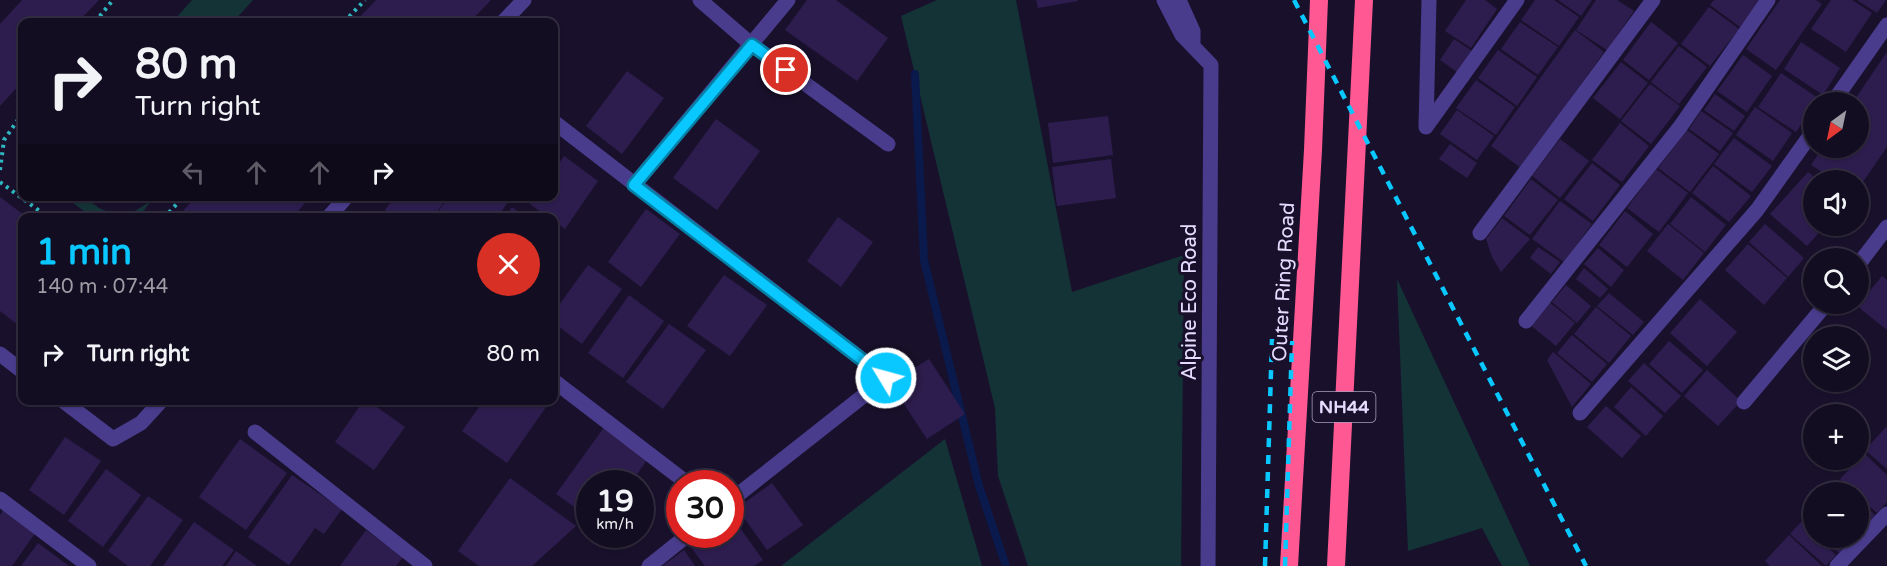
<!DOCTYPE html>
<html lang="en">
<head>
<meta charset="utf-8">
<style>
	body { margin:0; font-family:"Varela Round",sans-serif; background:#201b2e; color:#f1f3f6; height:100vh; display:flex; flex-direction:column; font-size:22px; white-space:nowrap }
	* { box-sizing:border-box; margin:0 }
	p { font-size:20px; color:#9d9ca5 }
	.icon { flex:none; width:33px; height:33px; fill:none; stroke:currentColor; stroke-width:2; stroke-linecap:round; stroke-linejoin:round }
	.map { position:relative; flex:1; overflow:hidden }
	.sheet { position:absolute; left:18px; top:213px; width:540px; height:192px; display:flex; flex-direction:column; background:#130d21; border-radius:12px; box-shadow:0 2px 4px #0004,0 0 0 2px #322d3f }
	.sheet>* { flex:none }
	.banner { position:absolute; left:18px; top:18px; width:540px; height:183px; border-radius:12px; box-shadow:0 2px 4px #0004,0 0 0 2px #322d3f; background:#130d21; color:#f1f3f6; overflow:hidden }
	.needle { width:39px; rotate:213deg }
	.buttons { position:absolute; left:1803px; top:92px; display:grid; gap:12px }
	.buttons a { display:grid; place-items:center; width:66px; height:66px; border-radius:50%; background:#130d21; box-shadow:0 2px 4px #0004,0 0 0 2px #322d3f; font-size:30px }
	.speed { position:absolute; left:576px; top:470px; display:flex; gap:12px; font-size:30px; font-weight:700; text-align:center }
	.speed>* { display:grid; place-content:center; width:78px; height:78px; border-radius:50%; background:#130d21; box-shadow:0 2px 4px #0004,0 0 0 2px #322d3f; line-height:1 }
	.speed small { font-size:15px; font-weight:400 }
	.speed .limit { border:9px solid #d22; background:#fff; color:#111 }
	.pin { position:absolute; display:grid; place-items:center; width:51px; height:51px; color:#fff; margin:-26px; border:3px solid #fff; border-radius:50%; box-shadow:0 2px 6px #0007 }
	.me { position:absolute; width:66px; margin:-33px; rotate:307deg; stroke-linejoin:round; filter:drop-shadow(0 0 4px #0008) }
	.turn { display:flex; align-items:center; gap:21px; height:126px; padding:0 18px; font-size:27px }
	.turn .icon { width:78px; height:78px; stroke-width:2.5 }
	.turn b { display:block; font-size:42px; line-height:51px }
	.lanes { display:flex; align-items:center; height:57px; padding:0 18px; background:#0003; justify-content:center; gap:30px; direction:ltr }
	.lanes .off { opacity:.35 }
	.round { display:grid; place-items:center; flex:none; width:63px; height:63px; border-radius:32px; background:#201b2e }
	.overview { display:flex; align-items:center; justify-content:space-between; height:102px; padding:0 18px }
	h1 { font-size:36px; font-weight:800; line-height:45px; color:#09c7ff }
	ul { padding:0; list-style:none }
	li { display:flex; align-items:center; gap:18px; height:78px; padding:0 18px }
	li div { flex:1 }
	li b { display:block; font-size:22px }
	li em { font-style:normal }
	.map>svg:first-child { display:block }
	.green { fill:#143337 }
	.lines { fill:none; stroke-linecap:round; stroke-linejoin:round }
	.stream { stroke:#0a1a4c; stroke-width:8 }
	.building { fill:#2d1d4e }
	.path { stroke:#2fb7c0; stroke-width:4; stroke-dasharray:3 4.5; stroke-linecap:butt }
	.minor { stroke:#493c8c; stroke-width:15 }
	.highway { stroke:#ff5893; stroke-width:18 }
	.rail { stroke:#09c7ff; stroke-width:4.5; stroke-dasharray:9 8; stroke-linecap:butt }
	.route-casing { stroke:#0681a6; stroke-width:15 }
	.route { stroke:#09c7ff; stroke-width:10 }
	.labels { text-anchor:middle; stroke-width:6; stroke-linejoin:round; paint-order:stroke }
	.shield { fill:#19112c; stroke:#a8a0c0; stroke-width:1.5 }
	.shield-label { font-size:18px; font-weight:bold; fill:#e5ddff }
	.street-label { font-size:20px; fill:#e5ddff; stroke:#19112c }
</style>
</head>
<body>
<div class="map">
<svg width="1887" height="566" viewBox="0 0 1887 566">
	<rect width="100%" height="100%" fill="#19112c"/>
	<path class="green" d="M192,0H253L233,22H181L176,18Z
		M937,0H1016L1072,292L1184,255L1181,566H1028L998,476L995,408L901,16Z
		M65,197H84L99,208L117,216L135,211L151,201L139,217H92Z
		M1397,279L1530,566H1502L1482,528L1408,551Z
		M945,439L982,566H781Z"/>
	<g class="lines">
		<path class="stream" d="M915,74L924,260L979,486L1006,566"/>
	</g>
	<path class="building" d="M22,0H99L78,22H22V82L0,106V24Z
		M376,0H491L470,22H355Z
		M807,0H836L888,38L857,81L785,30Z
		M1036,0H1078V1L1038,8Z
		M1466,0H1485L1497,9L1471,48L1445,31Z
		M1535,0H1554L1579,17L1559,46L1521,20Z
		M1558,0H1592L1581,16Z
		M1596,0H1617L1634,11L1607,50L1576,30Z
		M1714,0H1761L1740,27L1710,5Z
		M1780,0H1816L1822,4L1776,70L1746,49Z
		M1831,0H1852L1872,13L1846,52L1811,29Z
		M1857,0H1886L1877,13Z
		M1709,7L1739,29L1710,66L1681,44Z
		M1520,22L1558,47L1538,75L1501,49Z
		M1651,22L1678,43L1649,80L1623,60Z
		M1575,30L1604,52L1521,168L1491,146Z
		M1454,39L1472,51L1457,72L1440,60Z
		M1801,42L1840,68L1823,95L1784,69Z
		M1679,46L1707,67L1679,104L1651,82Z
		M1498,50L1537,77L1517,106L1478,78Z
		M1887,52V147L1858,189V180H1834L1811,165L1823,147H1858V102H1853Z
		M1743,55L1772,76L1747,112L1717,91Z
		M1621,62L1648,83L1620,119L1593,98Z
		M627,71L664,98L622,154L586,126Z
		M1781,73L1818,98L1814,102V105L1796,132L1758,107Z
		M1476,80L1515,107L1496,135L1456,108Z
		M1650,84L1680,106L1651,144L1621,121Z
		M1715,94L1745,116L1734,131L1704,110Z
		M1755,107L1792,133L1773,161L1736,135Z
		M1457,110L1494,136L1477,160L1440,134Z
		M1701,111L1733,133L1720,151L1689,129Z
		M1108,116L1113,155L1053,163L1048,123Z
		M716,119L760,151L717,210L673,178Z
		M1620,123L1649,146L1622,182L1592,160Z
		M1687,130L1719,154L1690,192L1658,168Z
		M1734,138L1772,166L1752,192L1714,164Z
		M1560,139L1589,161L1560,198L1532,176Z
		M1450,144L1477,163L1467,178L1439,159Z
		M564,156L598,181L565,229L554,221V218H549L530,204L535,196H554V171Z
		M1111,159L1116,198L1057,206L1052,167Z
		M1592,163L1620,185L1593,221L1564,199Z
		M1713,166L1751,196L1729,222L1692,193Z
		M1656,169L1688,193L1659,232L1627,208Z
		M1808,172L1818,180H1814V225H1826L1807,246L1770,214Z
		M1531,179L1558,200L1530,235L1504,216Z
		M196,196H311L292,218H177Z
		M395,196H448L433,218H395L385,210Z
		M449,196H507L510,199L497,218H434Z
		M0,197L28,218H22V328L0,311Z
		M1691,197L1726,225L1705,252L1670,224Z
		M1560,201L1592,224L1564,262L1532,239Z
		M512,207L526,218H505Z
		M646,209L680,234L641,287L608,262Z
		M1625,211L1653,234L1627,267L1599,245Z
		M838,217L873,242L841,287L807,261Z
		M1502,218L1530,239L1501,272L1492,257L1486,239Z
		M1668,224L1704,253L1683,280L1647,251Z
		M1765,224L1804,258L1788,277L1749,242Z
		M1748,244L1787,278L1764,305L1725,270Z
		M1538,247L1560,262L1551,274L1530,258Z
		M1598,248L1624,270L1611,287L1584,264Z
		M588,265L622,289L582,344L554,323V312Z
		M1584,268L1608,289L1600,298L1576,279Z
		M724,275L767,305L730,356L687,326Z
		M1882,276L1887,280V330L1857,306Z
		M1566,285L1591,306L1577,323L1552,302Z
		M1609,293L1644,322L1633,335L1597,306Z
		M629,295L664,321L623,378L588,353Z
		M1700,299L1737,332L1707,366L1670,333Z
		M1548,301L1575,323L1556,346L1529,324Z
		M1596,307L1631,336L1609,363L1574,334Z
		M669,324L706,350L663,409L626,382Z
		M1572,335L1607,364L1592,382L1557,353Z
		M1669,341L1703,370L1682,393L1649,364Z
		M1553,352L1591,384L1572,407L1547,360Z
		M929,359L965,414L927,439L890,383Z
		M1644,363L1681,396L1665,413L1628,381Z
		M1707,370L1741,401L1718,426L1684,396Z
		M1631,387L1663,416L1646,436L1614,407Z
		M364,400H367L405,427L374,470L335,442Z
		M484,400H551L507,463L462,431Z
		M1606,406L1641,436L1622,458L1587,427Z
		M605,426L649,457L631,483H590V518L556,494Z
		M1887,426V469L1865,450Z
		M65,437L101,461L64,515L29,490Z
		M240,439L287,473L246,530L199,497Z
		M1864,453L1887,475V502L1877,513L1858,496V492H1854L1840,479Z
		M106,469L141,495L103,547L68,521Z
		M292,475L342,509L324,534L315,528L289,565L248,537Z
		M510,478L576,526L532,566H479L458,551Z
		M1840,482L1851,492H1831Z
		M772,483L803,525L767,550L737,508Z
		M148,496L183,520L150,566H128L108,551Z
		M1858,499L1875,515L1858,533Z
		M1814,507V530L1802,520Z
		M4,509L36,532L12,566H0V515Z
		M730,514L763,560L754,566H705L687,542L698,534H730Z
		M194,522L234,550L222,566H163Z
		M1801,522L1814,534V537H1817L1836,555L1826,566L1790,534Z
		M366,530L403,557L396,566H340Z
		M1789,535L1822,566H1770L1765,561Z
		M1821,537H1847L1851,541L1839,553Z
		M38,543L69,566H21Z
		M684,550L695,566H662Z
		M236,551L257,566H226Z"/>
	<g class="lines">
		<path class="path" d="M95,22L113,0
			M344,22L365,0
			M0,170L4,140L22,114
			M0,182L49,218
			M164,218L184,196"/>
		<path class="minor" d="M700,0L752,45L888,144
			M1164,0L1182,35L1211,65L1208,566
			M1179,0L1193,31V44
			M503,22L524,0
			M1833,102L1887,25
			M554,122L886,378L730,501
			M1426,127L1517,0
			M1426,127L1429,0
			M634,185L788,0
			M328,218L347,196
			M1480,233L1653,0
			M1858,265L1887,227
			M1526,321L1680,127L1768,0
			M0,354L22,371
			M554,381L687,483
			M62,400L113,439L141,423L162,400
			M1744,402L1827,303
			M1580,413L1757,210L1814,130
			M255,432L425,566
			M0,499L89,566
			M649,566L689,534
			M1837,566L1887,514"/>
		<path class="highway" d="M1289,566L1313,150L1319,0
			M1336,566L1364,0"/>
		<path class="rail" d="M1294,0L1586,566
			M1265,566L1272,339
			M1285,566L1292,341"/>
	</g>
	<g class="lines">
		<g class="route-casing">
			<path id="route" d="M786,70L752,45L634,185L886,378"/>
		</g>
		<use href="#route" class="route"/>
	</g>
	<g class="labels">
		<rect class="shield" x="1312.5" y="392" width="63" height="30" rx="4.5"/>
		<g class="shield-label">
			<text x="1344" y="413">NH44</text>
		</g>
		<g class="street-label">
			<text transform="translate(1283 282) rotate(-87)" y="7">Outer Ring Road</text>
			<text transform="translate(1189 302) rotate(-90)" y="7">Alpine Eco Road</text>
		</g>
	</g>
</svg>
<div class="buttons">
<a><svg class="needle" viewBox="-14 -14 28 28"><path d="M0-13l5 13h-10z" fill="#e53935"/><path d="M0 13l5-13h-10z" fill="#9d9ca5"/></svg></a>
<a><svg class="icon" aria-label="sound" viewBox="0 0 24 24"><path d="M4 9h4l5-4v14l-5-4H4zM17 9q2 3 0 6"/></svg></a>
<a><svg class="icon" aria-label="search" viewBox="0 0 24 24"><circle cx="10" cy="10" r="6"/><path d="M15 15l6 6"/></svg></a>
<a><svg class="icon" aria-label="layers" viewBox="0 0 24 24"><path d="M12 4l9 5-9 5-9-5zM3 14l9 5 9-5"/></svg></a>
<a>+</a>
<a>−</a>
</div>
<div class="speed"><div>19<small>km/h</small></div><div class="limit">30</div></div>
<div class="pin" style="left:786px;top:70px;background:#d93025"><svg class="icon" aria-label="arrive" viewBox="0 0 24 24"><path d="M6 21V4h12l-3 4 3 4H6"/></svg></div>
<svg class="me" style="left:886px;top:378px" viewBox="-20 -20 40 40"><circle r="17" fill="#09c7ff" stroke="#fff" stroke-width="3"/><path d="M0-11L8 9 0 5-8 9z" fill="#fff"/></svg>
<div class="banner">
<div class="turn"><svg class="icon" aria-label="right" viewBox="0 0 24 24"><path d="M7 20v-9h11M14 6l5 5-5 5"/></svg><div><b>80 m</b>Turn right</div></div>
<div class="lanes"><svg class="icon off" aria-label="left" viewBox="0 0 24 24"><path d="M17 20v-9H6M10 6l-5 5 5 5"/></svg><svg class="icon off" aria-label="ahead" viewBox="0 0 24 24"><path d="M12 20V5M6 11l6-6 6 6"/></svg><svg class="icon off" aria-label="ahead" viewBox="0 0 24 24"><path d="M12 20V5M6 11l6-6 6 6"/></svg><svg class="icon" aria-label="right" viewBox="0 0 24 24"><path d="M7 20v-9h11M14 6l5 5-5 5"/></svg></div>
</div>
<section class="sheet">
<div class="overview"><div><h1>1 min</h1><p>140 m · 07:44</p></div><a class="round" style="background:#d93025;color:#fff"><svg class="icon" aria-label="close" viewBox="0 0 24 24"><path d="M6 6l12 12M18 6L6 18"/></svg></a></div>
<ul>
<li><svg class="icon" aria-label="right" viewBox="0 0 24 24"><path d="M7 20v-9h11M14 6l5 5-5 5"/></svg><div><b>Turn right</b></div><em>80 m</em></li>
</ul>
</section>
</div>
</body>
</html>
